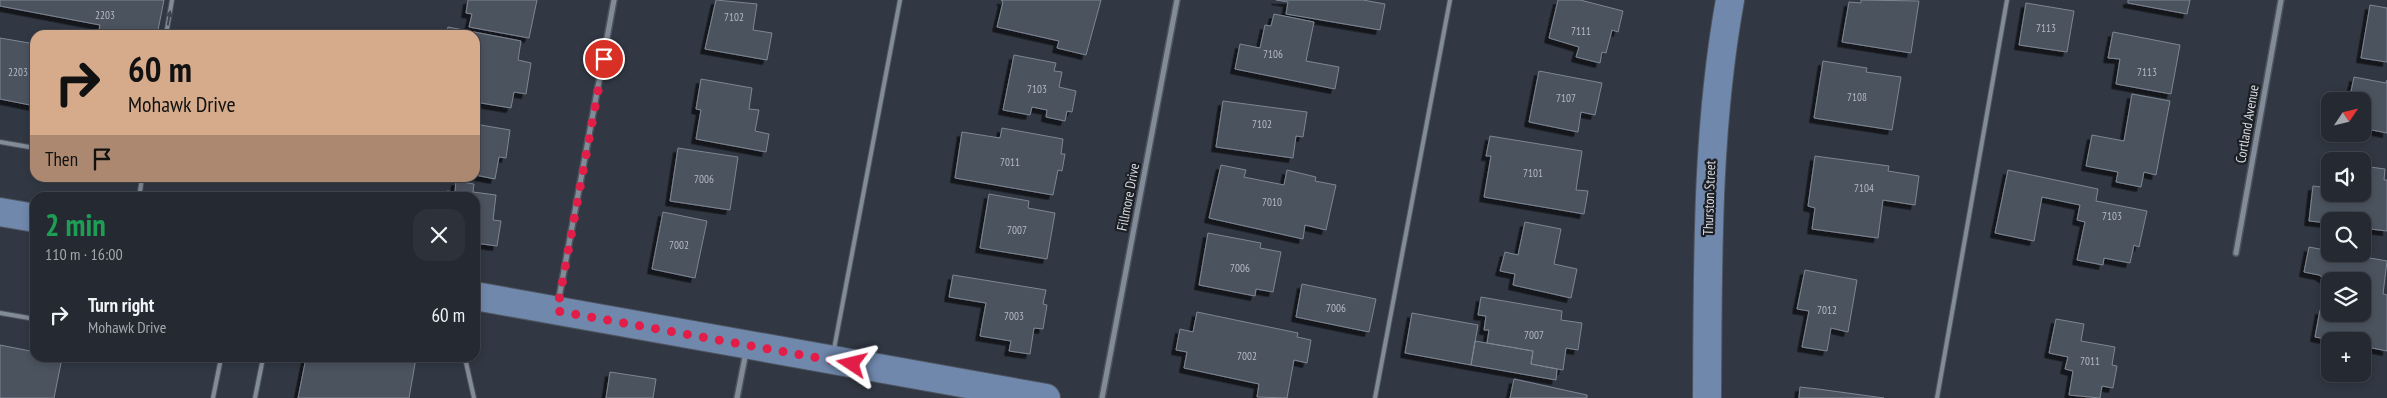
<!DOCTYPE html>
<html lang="en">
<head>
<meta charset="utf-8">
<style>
	body { margin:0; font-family:"PT Sans Narrow",sans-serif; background:#2d323a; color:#f1f3f6; height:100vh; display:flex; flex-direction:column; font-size:19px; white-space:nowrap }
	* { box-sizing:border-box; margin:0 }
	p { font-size:16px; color:#a3a7ac }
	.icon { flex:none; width:28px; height:28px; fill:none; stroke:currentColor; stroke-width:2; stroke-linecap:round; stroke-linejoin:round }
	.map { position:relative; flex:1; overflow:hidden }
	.panel { position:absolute; left:30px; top:192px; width:450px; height:170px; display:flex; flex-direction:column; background:#252a32; border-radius:15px; box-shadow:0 2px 8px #0003,0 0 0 1px #42464d }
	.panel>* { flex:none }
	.hud { position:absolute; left:30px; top:30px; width:450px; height:152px; border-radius:15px; box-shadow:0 2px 8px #0003,0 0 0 1px #42464d; background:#d6ab8b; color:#111; overflow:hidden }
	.needle { width:32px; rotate:55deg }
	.buttons { position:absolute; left:2321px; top:92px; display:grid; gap:10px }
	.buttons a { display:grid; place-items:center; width:50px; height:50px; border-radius:10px; background:#252a32; box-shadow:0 2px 8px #0003,0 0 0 1px #42464d; font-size:25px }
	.pin { position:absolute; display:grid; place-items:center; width:42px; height:42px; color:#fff; margin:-21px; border:2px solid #fff; border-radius:50%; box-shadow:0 1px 5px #0007 }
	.me { position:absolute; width:55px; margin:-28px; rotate:280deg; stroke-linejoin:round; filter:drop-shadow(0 0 4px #0008) }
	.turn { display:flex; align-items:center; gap:18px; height:105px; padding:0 15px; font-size:22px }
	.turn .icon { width:65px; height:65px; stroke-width:2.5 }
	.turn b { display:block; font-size:35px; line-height:42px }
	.then { display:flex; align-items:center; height:48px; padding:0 15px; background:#0003; gap:10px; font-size:19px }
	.round { display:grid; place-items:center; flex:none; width:52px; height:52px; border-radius:15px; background:#2d323a }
	.overview { display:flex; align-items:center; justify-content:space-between; height:85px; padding:0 15px }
	h1 { font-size:30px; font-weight:600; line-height:38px; color:#1e9e55 }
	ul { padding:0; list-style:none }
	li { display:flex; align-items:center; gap:15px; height:75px; padding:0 15px }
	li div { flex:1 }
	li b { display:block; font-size:19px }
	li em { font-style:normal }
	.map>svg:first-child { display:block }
	.building { fill:#4b535e; stroke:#7d8693; filter:url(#shadow) }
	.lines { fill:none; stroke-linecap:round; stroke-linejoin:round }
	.lane-casing { stroke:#4e545e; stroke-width:6 }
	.street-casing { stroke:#4e545e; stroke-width:8 }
	.secondary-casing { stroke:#4e545e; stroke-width:30 }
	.lane { stroke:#828b98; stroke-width:4 }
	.street { stroke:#828b98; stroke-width:5 }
	.secondary { stroke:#7088ac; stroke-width:28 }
	.oneway { fill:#40454d }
	.route { stroke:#e11d48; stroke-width:9; stroke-dasharray:0 16.2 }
	.labels { text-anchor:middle; stroke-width:4.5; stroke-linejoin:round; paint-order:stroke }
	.number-label { font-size:11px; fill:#b4b9c2 }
	.street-label { font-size:14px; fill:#d7dbe3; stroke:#1c1f24 }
</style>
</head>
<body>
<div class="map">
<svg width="2387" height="398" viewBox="0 0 2387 398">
	<defs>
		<filter id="shadow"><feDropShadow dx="-4.5" dy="4.5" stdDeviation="0" flood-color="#0009"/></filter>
	</defs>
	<rect width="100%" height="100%" fill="#313843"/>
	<path class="building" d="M0,0H164L157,35H98L100,25L0,6Z
		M468,0H537L529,38L469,27L472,14L466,13Z
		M716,0L757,4L753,30L772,33L767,60L705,49Z
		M1001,0H1101L1086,55L1057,48L1059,41L997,27L1003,2Z
		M1276,0H1363L1385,4L1380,30L1286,14L1288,2Z
		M1558,0H1580L1623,11L1618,32L1612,30L1606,53L1602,52L1600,63L1576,57L1579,47L1549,38Z
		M1861,0L1919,1L1911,53L1842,42L1849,2L1861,3Z
		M2128,0H2190L2187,14L2128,3Z
		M2026,3L2074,11L2067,52L2019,45Z
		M2370,5L2387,8V62L2361,58Z
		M1274,14L1314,22L1306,61L1339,67L1335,89L1235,69L1240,44L1260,48L1265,25L1271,26Z
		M448,27L521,41L518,60L531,63L526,94L514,92L511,108L475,102V35H446Z
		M2113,32L2180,45L2171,94L2116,84L2120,59L2108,58Z
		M0,38L35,44V106L0,99Z
		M1014,55L1056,63L1054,71L1062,72L1059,87L1076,91L1072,112L1067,111L1065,121L1046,117L1047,110L1032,107L1030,115L1003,110Z
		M1823,61L1867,68L1866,72L1901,77L1892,130L1814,118Z
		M1539,71L1602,83L1595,115L1581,112L1578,132L1529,122Z
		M2354,77L2386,83L2387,80V133L2362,128V101H2349Z
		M701,79L752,88L749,109L759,110L755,131L769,134L766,152L696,139L701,110L696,109Z
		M2132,94L2170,101L2156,175L2144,172L2141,187L2116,182L2118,172L2086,166L2092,135L2124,141Z
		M1223,101L1307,112L1303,137L1296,136L1293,158L1216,147Z
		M475,124L510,130L506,158L499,157L495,179L475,175Z
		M1002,128L1063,139L1061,154H1065L1062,171L1058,170L1053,195L955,178L962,132L1000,138Z
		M1490,136L1582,151L1576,190L1588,191L1584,214L1484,197L1491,156H1486Z
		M678,148L738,157L730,210L670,201Z
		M1815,156L1889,166L1888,171L1919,176L1915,205L1883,200L1878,238L1812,229L1815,208L1808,206Z
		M1221,165L1246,170L1244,177L1284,185L1287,170L1316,177L1315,181L1336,185L1326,230L1305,225L1303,239L1209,218Z
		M2370,167L2385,169L2384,180H2387V231L2362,228V221H2330V223L2309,221L2313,186L2330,188V194H2362V173H2369Z
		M2008,170L2098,189L2096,201L2147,211L2139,247L2134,245L2130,263L2104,258L2103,265L2077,260L2085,222L2077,220L2080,205L2042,197L2034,241L1995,233Z
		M456,181L474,184L473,192L496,195L493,220L501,221L497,246L475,243V198H446L447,191L455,192Z
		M989,194L1029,201L1028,208L1055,213L1047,259L980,248Z
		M663,212L707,221L695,278L652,269Z
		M1525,222L1561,229L1554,264L1577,269L1571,298L1513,285L1515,274L1500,271L1505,252L1518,255Z
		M1208,233L1261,243L1260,248L1281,252L1273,292L1256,289L1255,296L1199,285Z
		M2309,247L2330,251V254H2347L2387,261L2383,294L2387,295V351L2362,346V341H2337L2315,337L2320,310L2330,312V314H2362V281L2330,282L2319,275L2304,272Z
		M1805,270L1857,280L1848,332L1831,328L1827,351L1802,347L1809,311L1797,309Z
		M953,275L1046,290L1043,304L1047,305L1043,329L1034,328L1030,354L1009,351L1011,341L980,336L986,303L949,297Z
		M1302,284L1376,299L1369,332L1296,317Z
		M1481,297L1562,311L1561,320L1582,323L1578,350L1566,348L1563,370L1531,364L1533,351L1487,343L1489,330H1484L1486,316L1478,315Z
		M1197,312L1298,333L1297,337L1311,340L1307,363L1294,360L1287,398L1257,397L1259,384L1184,368L1187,352L1176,350L1180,329L1193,332Z
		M1412,313L1478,325L1471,365L1405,353Z
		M2056,319L2084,324L2081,341L2115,347L2112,365L2117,366L2113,388L2102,386L2100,398L2069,395L2073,371L2065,369L2068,357L2049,353Z
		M1475,341L1533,351L1531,364L1557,369L1556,380L1471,365Z
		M0,345L35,352V358H62L54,398H0Z
		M306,358H416L409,398H298Z
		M610,372L656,379L653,398H606Z
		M1514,379L1587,395V398H1510Z
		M1800,387L1818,389L1884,398H1799Z"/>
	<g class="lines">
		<g class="lane-casing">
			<path id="lane" d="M166,35L172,0
				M0,142L35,148
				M139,198L142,178
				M0,313L35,319
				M834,349L900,0
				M465,358L474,398
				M213,398L221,358
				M255,398L263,358
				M1375,398L1450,0
				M1937,398L2007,0"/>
		</g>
		<g class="street-casing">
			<path id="street" d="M2236,253L2281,0
				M558,303L614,0
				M737,398L746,352
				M1102,398L1177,0"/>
		</g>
		<g class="secondary-casing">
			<path id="secondary" d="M0,212L35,218
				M475,296L1046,398
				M1707,398C1708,264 1706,133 1730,0"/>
		</g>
		<use href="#lane" class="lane"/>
		<use href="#street" class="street"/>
		<use href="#secondary" class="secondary"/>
	</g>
	<defs><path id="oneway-solid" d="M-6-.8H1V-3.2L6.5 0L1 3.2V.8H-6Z" transform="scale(1.25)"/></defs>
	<use class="oneway" href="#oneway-solid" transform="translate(169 18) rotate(-80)"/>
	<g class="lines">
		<path class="route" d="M604,59L557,311L852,364"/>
	</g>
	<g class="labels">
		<g class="number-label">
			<text x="105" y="19">2203</text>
			<text x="734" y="21">7102</text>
			<text x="2046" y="32">7113</text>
			<text x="1581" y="35">7111</text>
			<text x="1273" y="58">7106</text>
			<text x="18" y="76">2203</text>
			<text x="2147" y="76">7113</text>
			<text x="1037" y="93">7103</text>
			<text x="1857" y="101">7108</text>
			<text x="1566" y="102">7107</text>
			<text x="1262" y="128">7102</text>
			<text x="1010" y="166">7011</text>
			<text x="1533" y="177">7101</text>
			<text x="704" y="183">7006</text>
			<text x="1864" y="192">7104</text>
			<text x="1272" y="206">7010</text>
			<text x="2112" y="220">7103</text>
			<text x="1017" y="234">7007</text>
			<text x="679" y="249">7002</text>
			<text x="1240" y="272">7006</text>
			<text x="1336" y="312">7006</text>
			<text x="1827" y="314">7012</text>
			<text x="1014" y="320">7003</text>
			<text x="1534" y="339">7007</text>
			<text x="1247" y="360">7002</text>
			<text x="2090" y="365">7011</text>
		</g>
		<g class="street-label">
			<text transform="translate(2247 124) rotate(-80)" y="5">Cortland Avenue</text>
			<text transform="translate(1128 197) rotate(-79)" y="5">Fillmore Drive</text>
			<text transform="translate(1709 198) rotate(-88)" y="5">Thurston Street</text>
		</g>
	</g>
</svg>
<div class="buttons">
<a><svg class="needle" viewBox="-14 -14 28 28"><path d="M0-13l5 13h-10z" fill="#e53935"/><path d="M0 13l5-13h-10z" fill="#a3a7ac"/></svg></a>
<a><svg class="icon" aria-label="sound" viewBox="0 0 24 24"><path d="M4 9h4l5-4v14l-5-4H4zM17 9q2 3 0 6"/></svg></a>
<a><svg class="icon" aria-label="search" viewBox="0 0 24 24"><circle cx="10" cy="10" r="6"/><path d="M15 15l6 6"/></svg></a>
<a><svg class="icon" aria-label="layers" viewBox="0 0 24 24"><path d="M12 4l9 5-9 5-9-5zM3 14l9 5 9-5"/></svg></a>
<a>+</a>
</div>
<div class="pin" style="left:604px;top:59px;background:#d93025"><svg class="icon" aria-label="arrive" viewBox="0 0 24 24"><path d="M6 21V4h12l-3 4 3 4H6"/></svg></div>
<svg class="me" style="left:852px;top:364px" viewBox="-20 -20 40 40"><path d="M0-17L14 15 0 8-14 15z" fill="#e11d48" stroke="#fff" stroke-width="4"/></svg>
<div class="hud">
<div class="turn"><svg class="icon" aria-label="right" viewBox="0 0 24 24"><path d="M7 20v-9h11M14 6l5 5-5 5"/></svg><div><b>60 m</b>Mohawk Drive</div></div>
<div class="then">Then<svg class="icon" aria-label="arrive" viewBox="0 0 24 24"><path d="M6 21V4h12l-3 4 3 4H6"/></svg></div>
</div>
<section class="panel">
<div class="overview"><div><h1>2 min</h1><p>110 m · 16:00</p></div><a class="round"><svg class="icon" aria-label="close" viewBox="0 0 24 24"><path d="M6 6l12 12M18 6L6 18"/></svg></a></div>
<ul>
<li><svg class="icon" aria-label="right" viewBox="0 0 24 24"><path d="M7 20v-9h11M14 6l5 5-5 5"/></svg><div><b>Turn right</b><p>Mohawk Drive</p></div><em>60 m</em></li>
</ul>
</section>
</div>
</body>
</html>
